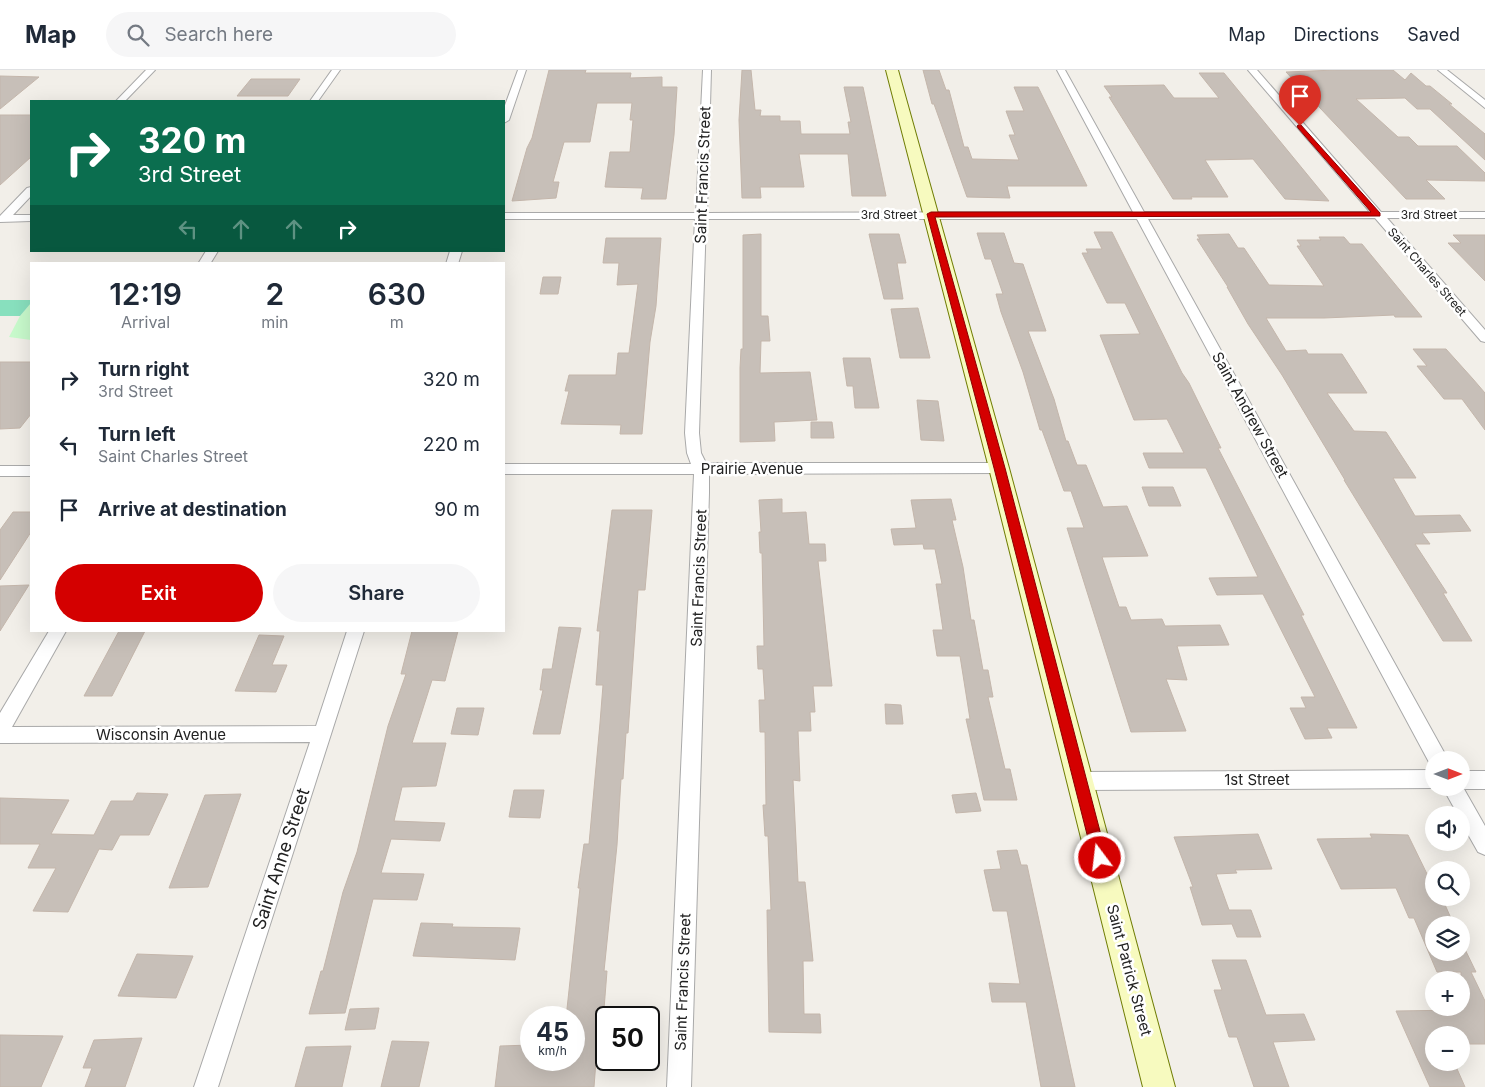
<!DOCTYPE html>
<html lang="en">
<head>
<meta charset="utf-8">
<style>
	body { margin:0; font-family:Inter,sans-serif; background:#f6f6f7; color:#1f2937; height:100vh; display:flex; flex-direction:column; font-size:19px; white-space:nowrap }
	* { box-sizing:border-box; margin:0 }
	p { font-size:16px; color:#747a83 }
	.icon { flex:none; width:28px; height:28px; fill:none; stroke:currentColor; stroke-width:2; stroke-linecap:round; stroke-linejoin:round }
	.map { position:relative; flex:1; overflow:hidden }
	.details { position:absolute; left:30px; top:192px; width:475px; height:370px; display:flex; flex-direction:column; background:#fff; border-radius:0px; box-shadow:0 5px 20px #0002 }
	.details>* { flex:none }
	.top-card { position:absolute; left:30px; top:30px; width:475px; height:152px; border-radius:0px; box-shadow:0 5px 20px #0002; background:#0b6e4f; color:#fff; overflow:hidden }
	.needle { width:32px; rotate:90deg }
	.tools { position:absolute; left:1425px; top:681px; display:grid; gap:10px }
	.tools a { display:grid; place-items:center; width:45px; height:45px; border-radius:50%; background:#fff; box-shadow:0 5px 20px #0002; font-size:25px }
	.speed { position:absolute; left:520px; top:936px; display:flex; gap:10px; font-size:25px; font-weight:700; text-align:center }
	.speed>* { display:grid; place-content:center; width:65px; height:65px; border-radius:50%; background:#fff; box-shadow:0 5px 20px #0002; line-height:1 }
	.speed small { font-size:12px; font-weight:400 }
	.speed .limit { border:2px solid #111; border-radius:8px; background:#fff; color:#111 }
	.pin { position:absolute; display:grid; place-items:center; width:42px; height:42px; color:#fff; margin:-51px -21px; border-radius:50% 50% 50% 0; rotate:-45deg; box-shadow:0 0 5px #0007 }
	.pin .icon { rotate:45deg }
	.me { position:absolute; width:55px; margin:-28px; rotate:345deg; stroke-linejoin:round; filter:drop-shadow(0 0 4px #0008) }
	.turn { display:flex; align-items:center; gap:18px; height:105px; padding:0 25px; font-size:22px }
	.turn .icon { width:65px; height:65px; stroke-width:2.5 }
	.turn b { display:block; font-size:35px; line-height:42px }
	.lanes { display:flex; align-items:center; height:48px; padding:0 25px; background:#0003; justify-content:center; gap:25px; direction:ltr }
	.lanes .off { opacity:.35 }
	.eta { display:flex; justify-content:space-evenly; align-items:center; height:85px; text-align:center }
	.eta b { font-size:30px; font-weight:600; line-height:35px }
	.cta { display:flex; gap:10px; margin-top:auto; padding:10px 25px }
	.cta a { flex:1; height:58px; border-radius:30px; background:#d40000; color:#fff; font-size:20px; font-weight:600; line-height:58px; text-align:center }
	.cta a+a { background:#f6f6f7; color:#1f2937 }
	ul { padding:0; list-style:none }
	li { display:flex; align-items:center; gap:15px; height:65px; padding:0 25px }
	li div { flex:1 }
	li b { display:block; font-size:19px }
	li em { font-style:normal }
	header { display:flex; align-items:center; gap:30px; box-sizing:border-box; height:70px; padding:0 25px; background:#fff; border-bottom:1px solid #e0e1e3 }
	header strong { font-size:24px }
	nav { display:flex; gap:28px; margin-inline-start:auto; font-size:18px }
	.search { width:350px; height:45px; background:#f6f6f7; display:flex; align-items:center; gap:12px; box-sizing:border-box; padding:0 18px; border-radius:28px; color:#747a83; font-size:19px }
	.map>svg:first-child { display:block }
	.park { fill:#c8facc }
	.pitch { fill:#88e0be }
	.building { fill:#c7bfb8; stroke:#c4b6ab }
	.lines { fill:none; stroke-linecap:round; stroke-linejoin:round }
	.minor-casing { stroke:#a9a9a9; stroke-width:2 }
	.secondary-casing { stroke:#707d05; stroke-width:2 }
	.minor { fill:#fff; fill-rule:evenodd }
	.secondary { fill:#f7fabf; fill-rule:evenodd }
	.route { fill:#d40000; stroke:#8a0000 }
	.labels { text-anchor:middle; stroke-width:5; stroke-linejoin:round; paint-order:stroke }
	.far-street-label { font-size:12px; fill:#222; stroke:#fff }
	.street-label { font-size:15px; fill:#222; stroke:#fff }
	.near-street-label { font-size:18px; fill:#222; stroke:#fff }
</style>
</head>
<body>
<header>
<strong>Map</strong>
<div class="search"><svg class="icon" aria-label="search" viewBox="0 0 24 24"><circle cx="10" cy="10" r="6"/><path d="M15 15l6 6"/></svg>Search here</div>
<nav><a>Map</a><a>Directions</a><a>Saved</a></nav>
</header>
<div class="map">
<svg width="1485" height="1017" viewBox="0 0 1485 1017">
	<rect width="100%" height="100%" fill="#f2efe9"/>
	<path class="park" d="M31,233V270L9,267L20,246Z"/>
	<path class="pitch" d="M0,230H31V233L20,246H0Z"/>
	<path class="building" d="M549,0H586L585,3H631L630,8L662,7V17H677L674,65L666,129H641L643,118L605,117L610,82H630L633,50H630L632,33H597L590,72H564L553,112H559L556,128L512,131L527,78L532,68Z
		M742,0H751L755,40H761L760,46H780V51H800L801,64H850L848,52H851L844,17H863L886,126H852L848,84H799L804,117H760L761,128H742L739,50Z
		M923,0H939L946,20H949L964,77H968L972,89L1019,90L1009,65H1015L1006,41H1024L1014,17H1038L1087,116H1007L1010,128L967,127L934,34H932Z
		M1336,0H1393L1405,10L1411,3L1426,16H1430L1452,34H1449L1485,64V90L1430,39H1417L1405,28L1356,29L1398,67H1409L1418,76H1457L1485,103V111L1426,110L1445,129H1406L1286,2Z
		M1199,3H1224L1329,131L1285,129L1253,89L1205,90L1228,127H1191L1192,129H1173L1109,27H1112L1104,16L1164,15L1174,28H1219Z
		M0,6L39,7L0,39Z
		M251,9H300L288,26H237Z
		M0,45H31V87L0,115Z
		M1094,162H1112L1182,303L1189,313L1221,378H1218L1304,545H1301L1357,658H1327L1332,668L1305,669L1290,638H1306L1301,627H1315L1263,524L1217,525L1209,508L1258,507L1206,398H1149L1143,383H1184L1167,349L1134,350L1100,265L1140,264L1125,233H1107L1082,183H1088L1086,179H1102Z
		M977,163H1004L1014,193L1023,194L1046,261H1028L1054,329L1066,371H1068L1077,395H1086L1103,437L1127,436L1148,486L1102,487L1119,537H1126L1131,550L1162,549L1165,556L1220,555L1229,575L1177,576L1187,610L1166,609L1186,661L1131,662L1067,458H1084L1071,421H1064L1042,360H1040L1023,302L1001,242L996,224H1003L991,189H985Z
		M761,164V246H768L770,271H761L760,303L810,302L817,350L774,352L775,371L740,372V298L741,279H743V165Z
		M869,164H899L906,193H897L903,229H884Z
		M1229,164L1238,178H1244L1269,215L1324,216L1297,176H1301L1297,170H1321L1319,167H1344L1350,174H1362L1422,247H1395L1394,245L1324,248H1266L1286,281L1306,280L1308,284H1342L1367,323H1327L1354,361L1386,362L1416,408H1393L1415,446L1460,445L1471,461L1422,463L1430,474H1415L1447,523H1443L1472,571H1443L1344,410H1345L1282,305L1248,254L1227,217H1228L1197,169H1200L1197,165Z
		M1453,165H1485V211L1448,173H1461Z
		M606,168H661L656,236L650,272L642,364H620L621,355L561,354L569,321H565L569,305H616L618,283H629L638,214L617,215L619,193H603Z
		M543,207H561L558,224H540Z
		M918,238L930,288H900L891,239Z
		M1413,279H1446L1473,309L1485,323V360L1462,329H1444L1417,296H1427Z
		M843,288H870L879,338H855L853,316H847Z
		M0,292H31V344L20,358L0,359Z
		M917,330L938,331L944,371L921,370Z
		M811,352H832L834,368H811Z
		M1142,417H1173L1181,436H1149Z
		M782,429V443L806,442L809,474H825L826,491H818L832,616H813L815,642H810L811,661H798L800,711L793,710L798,812H805L813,891H803L804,944H820L821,963L769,962L767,840H771L768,766H765L763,735H766L765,662H760L759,630H765L763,599H758L757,576H764L762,483H760L759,462H761L759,430Z
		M951,429L956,450H952L963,497L971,550H974L983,600H988L993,627H988L1005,699H1010L1017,730H984L966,649H970L960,586H937L933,560H943L936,514H942L935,479H924L923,474L894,475L891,459L916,458L911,430Z
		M612,440H652L645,520H638L628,663H626L623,709H621L617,775L604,901H607L603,952H599L594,1017H495L500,976L531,975V990H574V948H566L580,818H578L584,774H589L600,653L603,615H596L600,561H597Z
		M13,442H31V462L0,510V460Z
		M29,515L0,561V516Z
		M559,557L581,558L560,664H533L543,620H540L543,599H552Z
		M119,561H145L112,626H84Z
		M412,561H458L445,611L432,610L412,673H446L436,716L402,717L394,751L445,753L440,771L391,769L381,803L424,804L417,830L373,829L345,943L309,944L321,901H323L343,822L357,782L388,656L406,604H401Z
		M259,565L284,566L272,595H287L276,622L235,621Z
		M885,634L901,635L903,654H886Z
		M457,638H484L478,665L451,664Z
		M514,720H544L540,748L509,747Z
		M137,723L168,724L149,765H120L112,780L99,779L68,842L33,841L56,798H28L40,774H0V728L69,730L51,764L94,765L111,731H133Z
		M976,723L981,741L956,743L952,725Z
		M241,724L208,817L169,818L205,725Z
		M1258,764L1272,799L1235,800L1237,803L1216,804L1229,840H1251L1261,867H1237L1232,854L1202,855L1190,817H1193L1174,767Z
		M1370,764L1408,765L1429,808H1432L1434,812V828H1442L1454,855H1434V882H1461V871L1476,902H1471L1485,931V974H1461V965H1434V992H1454L1465,1017H1430L1396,941L1457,940L1455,938H1461V902H1437L1414,848H1409L1396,818L1341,819L1317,769L1372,768Z
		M1017,780L1021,795H1027L1075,1017H1041L1026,932H992L989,913L1020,914L1007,841H993L984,800L1001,799L997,781Z
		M421,853L453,854L452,857L520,858L515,890L413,886Z
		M137,884L193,886L176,928L118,926Z
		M1212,890H1246L1266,945L1304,944L1315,970L1273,972L1289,1017H1254L1237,967H1229L1214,920H1222Z
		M379,938L375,959L345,960L350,939Z
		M0,965L63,966L41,1017H0Z
		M142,968L125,1017H85L92,998H83L94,970Z
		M392,971L429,972L419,1017H381Z
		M351,976L342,1017H295L306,977Z"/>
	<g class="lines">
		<g class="minor-casing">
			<path id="minor" d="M146,0H155L125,31H116Z
				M332,0H340L318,31H310Z
				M518,0H526L509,50L504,53V38Z
				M703,0H711L707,143L1133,142L1057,0H1065L1144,142H1370L1248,0H1257L1381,142H1485V148H1387L1485,260V272L1481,271L1375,148L1148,149L1445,684L1447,690H1434V697L1431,696L1137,149H706L699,363L701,383L706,393H999L1004,394L1006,398L1004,402L999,403L709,404V423L691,1017H667L694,404H504V394H691L687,383L685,363L695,149H504V143H696Z
				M1438,0H1447L1485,30V38Z
				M31,117V126L13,145H31V151L0,152V146L27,118Z
				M206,181H218L210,194H198Z
				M450,181H462L458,194H446Z
				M0,396H31V406H0Z
				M49,561H66L12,657L316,656L347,561H364L218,1017H194L310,672L0,673V643Z
				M1434,700V718L1080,720L1073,717L1070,711L1073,705L1080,702Z
				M1461,701H1485V719H1464L1485,756V785L1478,782L1461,752V745H1458L1443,718H1461Z"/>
		</g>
		<g class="secondary-casing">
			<path id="secondary" d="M886,0H898L1009,398L1175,1017H1143L989,398Z"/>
		</g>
		<use href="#minor" class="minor"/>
		<use href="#secondary" class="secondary"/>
	</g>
	<path class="route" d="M1300,54L1380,143V146L935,147L1005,398L1107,788L1105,793L1100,795L1095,793L1093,788L994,398L927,144L931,142H1371L1298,58L1297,56Z"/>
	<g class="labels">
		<g class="far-street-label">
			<text x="889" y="149">3rd Street</text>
			<text x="1429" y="149">3rd Street</text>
			<text transform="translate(1427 202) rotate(49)" y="4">Saint Charles Street</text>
		</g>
		<g class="street-label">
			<text transform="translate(703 105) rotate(-88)" y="5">Saint Francis Street</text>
			<text transform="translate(1250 345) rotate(61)" y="5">Saint Andrew Street</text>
			<text x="752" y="404">Prairie Avenue</text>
			<text transform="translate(699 508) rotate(-88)" y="5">Saint Francis Street</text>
			<text x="161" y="670">Wisconsin Avenue</text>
			<text x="1257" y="715">1st Street</text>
			<text transform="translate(1129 900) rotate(75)" y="5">Saint Patrick Street</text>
			<text transform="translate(683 912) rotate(-88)" y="5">Saint Francis Street</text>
		</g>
		<g class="near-street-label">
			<text transform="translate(281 789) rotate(-72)" y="6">Saint Anne Street</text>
		</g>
	</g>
</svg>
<div class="tools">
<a><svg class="needle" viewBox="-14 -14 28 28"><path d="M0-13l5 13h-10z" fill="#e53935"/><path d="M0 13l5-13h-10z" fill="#747a83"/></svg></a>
<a><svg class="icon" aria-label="sound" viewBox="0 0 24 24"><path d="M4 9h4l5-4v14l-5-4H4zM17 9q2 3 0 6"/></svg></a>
<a><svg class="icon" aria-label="search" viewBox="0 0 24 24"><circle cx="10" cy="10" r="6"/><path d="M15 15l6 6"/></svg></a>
<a><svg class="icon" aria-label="layers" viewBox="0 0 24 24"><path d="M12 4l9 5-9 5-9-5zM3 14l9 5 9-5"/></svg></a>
<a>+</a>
<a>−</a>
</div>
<div class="speed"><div>45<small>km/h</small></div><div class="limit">50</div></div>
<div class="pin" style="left:1300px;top:56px;background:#d93025"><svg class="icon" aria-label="arrive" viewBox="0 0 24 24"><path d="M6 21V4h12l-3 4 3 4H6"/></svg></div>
<svg class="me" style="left:1100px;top:788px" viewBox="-20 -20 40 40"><circle r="17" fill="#d40000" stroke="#fff" stroke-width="3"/><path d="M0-11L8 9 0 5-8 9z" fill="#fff"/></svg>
<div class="top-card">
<div class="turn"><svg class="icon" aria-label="right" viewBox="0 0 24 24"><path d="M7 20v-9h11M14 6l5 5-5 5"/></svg><div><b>320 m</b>3rd Street</div></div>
<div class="lanes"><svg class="icon off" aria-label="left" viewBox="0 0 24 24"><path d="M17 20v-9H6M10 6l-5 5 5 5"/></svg><svg class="icon off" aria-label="ahead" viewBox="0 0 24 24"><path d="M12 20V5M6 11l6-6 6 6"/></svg><svg class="icon off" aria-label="ahead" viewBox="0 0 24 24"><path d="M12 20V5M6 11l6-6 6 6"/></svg><svg class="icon" aria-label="right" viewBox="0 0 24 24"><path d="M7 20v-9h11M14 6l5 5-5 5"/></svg></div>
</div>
<section class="details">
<div class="eta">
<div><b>12:19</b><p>Arrival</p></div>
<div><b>2</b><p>min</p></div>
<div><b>630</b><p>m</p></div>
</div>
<ul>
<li><svg class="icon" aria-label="right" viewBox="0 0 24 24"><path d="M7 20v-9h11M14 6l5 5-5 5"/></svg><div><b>Turn right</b><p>3rd Street</p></div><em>320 m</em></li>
<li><svg class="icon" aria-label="left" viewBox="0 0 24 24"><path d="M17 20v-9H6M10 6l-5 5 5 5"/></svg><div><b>Turn left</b><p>Saint Charles Street</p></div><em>220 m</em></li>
<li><svg class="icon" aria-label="arrive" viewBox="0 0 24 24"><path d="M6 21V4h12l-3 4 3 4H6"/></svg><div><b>Arrive at destination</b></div><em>90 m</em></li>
</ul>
<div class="cta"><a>Exit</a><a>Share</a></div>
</section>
</div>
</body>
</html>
